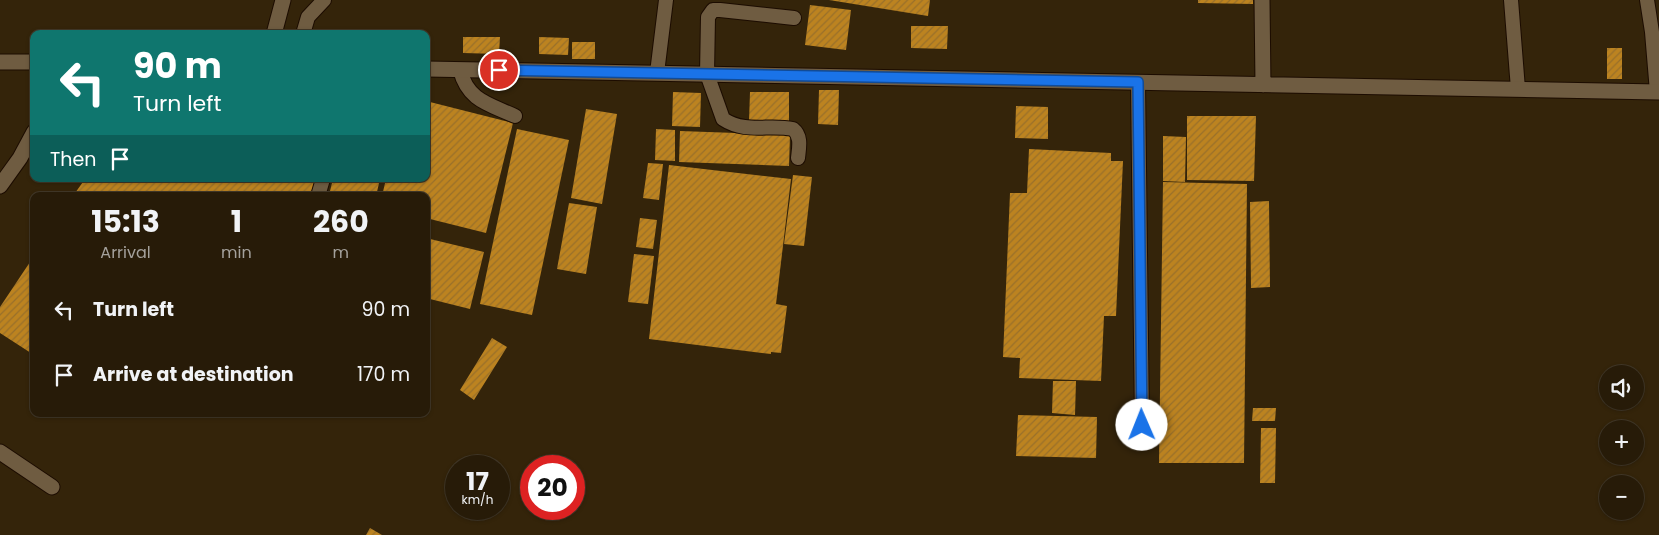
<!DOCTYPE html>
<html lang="en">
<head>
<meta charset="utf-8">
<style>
	body { margin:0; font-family:Poppins,sans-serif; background:#332816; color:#f1f3f6; height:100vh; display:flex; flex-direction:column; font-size:19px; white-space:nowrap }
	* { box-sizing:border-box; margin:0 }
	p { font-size:16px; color:#a4a19c }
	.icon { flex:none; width:28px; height:28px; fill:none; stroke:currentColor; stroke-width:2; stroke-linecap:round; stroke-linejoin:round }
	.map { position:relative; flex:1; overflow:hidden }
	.panel { position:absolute; left:30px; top:192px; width:400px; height:225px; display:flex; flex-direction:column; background:#271b08; border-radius:10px; box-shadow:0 1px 4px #0004,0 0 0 1px #433929 }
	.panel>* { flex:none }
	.banner { position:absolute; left:30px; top:30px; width:400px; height:152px; border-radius:10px; box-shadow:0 1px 4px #0004,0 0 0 1px #433929; background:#0f766e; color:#fff; overflow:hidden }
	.tools { position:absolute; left:1599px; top:365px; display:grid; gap:10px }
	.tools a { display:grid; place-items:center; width:45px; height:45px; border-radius:50%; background:#271b08; box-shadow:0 1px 4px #0004,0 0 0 1px #433929; font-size:25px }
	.speed { position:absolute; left:445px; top:455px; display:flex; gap:10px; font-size:25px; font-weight:700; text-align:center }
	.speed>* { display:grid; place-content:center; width:65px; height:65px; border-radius:50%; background:#271b08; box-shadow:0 1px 4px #0004,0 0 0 1px #433929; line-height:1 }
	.speed small { font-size:12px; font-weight:400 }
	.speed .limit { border:8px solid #d22; background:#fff; color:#111 }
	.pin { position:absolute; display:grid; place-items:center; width:42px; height:42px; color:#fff; margin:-21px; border:2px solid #fff; border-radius:50%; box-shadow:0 1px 5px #0007 }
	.me { position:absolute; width:55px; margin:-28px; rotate:359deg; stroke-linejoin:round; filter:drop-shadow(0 0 4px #0008) }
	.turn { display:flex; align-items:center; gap:18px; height:105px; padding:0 20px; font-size:22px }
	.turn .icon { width:65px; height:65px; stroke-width:2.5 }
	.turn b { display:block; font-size:35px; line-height:42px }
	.then { display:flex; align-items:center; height:48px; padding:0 20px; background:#0003; gap:10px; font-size:19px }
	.eta { display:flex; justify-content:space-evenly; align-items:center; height:85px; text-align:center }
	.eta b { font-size:30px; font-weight:700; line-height:35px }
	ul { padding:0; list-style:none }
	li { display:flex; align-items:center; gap:15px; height:65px; padding:0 20px }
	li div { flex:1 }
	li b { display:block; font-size:19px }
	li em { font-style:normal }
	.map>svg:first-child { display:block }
	.building { fill:url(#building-hatch) }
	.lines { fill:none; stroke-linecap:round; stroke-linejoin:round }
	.lane-casing { stroke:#1c0c00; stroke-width:16 }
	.street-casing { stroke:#1c0c00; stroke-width:17 }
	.lane { stroke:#6f5c41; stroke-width:14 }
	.street { stroke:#6f5c41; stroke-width:15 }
	.route-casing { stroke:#114b97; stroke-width:12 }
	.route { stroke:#1a73e8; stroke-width:9 }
</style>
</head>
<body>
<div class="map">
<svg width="1659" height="535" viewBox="0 0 1659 535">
	<defs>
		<pattern id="building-hatch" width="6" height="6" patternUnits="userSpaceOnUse" patternTransform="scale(1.25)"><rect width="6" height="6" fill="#bc8320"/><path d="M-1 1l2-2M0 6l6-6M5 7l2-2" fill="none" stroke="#99702a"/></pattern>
	</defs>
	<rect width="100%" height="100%" fill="#34240a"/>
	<path class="building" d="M829,0H930L928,16Z
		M1198,0H1253V4L1198,3Z
		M810,5L851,10L846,50L805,45Z
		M911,26H948L947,49L911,48Z
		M463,37H500L499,54L463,53Z
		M539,37L569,38L568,55L539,54Z
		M572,42H595V59H572Z
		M1607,48H1622V79H1607Z
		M819,90H839L838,125L818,124Z
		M673,92L701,93L700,127L672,126Z
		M750,92H789V122L749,121Z
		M426,101L513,123L486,233L426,218V196H382L386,179H426Z
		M1016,106L1048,107V139L1015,138Z
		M586,109L617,114L602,204L571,198Z
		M1187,116H1256L1254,181L1187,180Z
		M517,129L569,140L532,315L480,304Z
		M656,129L675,130V161L655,160Z
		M680,131L790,135L789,166L679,162Z
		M1163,136L1186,137L1185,182L1163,181Z
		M1029,149L1111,153V161H1123L1116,316H1104L1101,381L1019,378L1020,358L1003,357L1010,193H1027Z
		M648,163L663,164L659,200L643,198Z
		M669,165L791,179L776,304L787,306L781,353L771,352V354L649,339Z
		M793,175L812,177L804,246L784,244Z
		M85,179H321L316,196H73Z
		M333,179H380L376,196L329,195Z
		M1163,182L1247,184L1244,463H1159Z
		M1269,201L1270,287L1251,288L1250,202Z
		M569,203L597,207L586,274L557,269Z
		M640,218L657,220L653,249L636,247Z
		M426,238L484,252L470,309L426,298Z
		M634,254L654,256L648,304L628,302Z
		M34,256V355L0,333V307Z
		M492,338L507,347L474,400L460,390Z
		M1053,381H1076L1075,415L1052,413Z
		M1253,408H1276L1275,421H1252Z
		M1018,415L1097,417L1096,458L1016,456Z
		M1261,428H1276L1275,483H1260Z
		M370,528L382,535H366Z"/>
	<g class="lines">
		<g class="lane-casing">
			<path id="lane" d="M1511,0L1518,89
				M1647,0L1652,32L1657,92
				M794,18L720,10H713L708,17L707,74L723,119C746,134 768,124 793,129C802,136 799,148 798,158
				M303,34L308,17L324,0
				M460,70C468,101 489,104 515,116
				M657,73L666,0
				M1138,82L1142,425
				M318,196L323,179"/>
		</g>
		<g class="street-casing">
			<path id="street" d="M1262,0L1263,85
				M274,34L283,0
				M0,62H34
				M426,69L1659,92
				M0,186L20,158L34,132
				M0,452L52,487"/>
		</g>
		<use href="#lane" class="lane"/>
		<use href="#street" class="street"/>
	</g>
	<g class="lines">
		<g class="route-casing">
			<path id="route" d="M499,70L1138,82L1142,425"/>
		</g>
		<use href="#route" class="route"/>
	</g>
</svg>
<div class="tools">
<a><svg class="icon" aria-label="sound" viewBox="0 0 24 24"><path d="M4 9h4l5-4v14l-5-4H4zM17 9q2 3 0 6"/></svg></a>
<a>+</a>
<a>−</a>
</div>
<div class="speed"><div>17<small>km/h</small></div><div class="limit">20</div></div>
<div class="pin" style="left:499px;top:70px;background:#d93025"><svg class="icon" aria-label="arrive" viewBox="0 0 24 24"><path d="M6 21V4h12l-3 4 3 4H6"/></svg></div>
<svg class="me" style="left:1142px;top:425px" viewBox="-20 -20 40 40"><circle r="19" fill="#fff"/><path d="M0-13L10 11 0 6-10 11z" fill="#1a73e8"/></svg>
<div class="banner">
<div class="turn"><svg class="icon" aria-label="left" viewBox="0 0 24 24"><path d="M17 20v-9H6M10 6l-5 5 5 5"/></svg><div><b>90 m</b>Turn left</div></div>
<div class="then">Then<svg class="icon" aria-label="arrive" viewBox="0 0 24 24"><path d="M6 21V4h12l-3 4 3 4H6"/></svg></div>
</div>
<section class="panel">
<div class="eta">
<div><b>15:13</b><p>Arrival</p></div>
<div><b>1</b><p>min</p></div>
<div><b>260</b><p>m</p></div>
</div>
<ul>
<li><svg class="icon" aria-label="left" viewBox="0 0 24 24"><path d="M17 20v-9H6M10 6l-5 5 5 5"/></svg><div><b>Turn left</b></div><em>90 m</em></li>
<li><svg class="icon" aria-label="arrive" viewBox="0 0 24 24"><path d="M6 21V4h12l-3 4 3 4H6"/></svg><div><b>Arrive at destination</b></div><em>170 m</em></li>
</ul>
</section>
</div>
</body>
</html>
